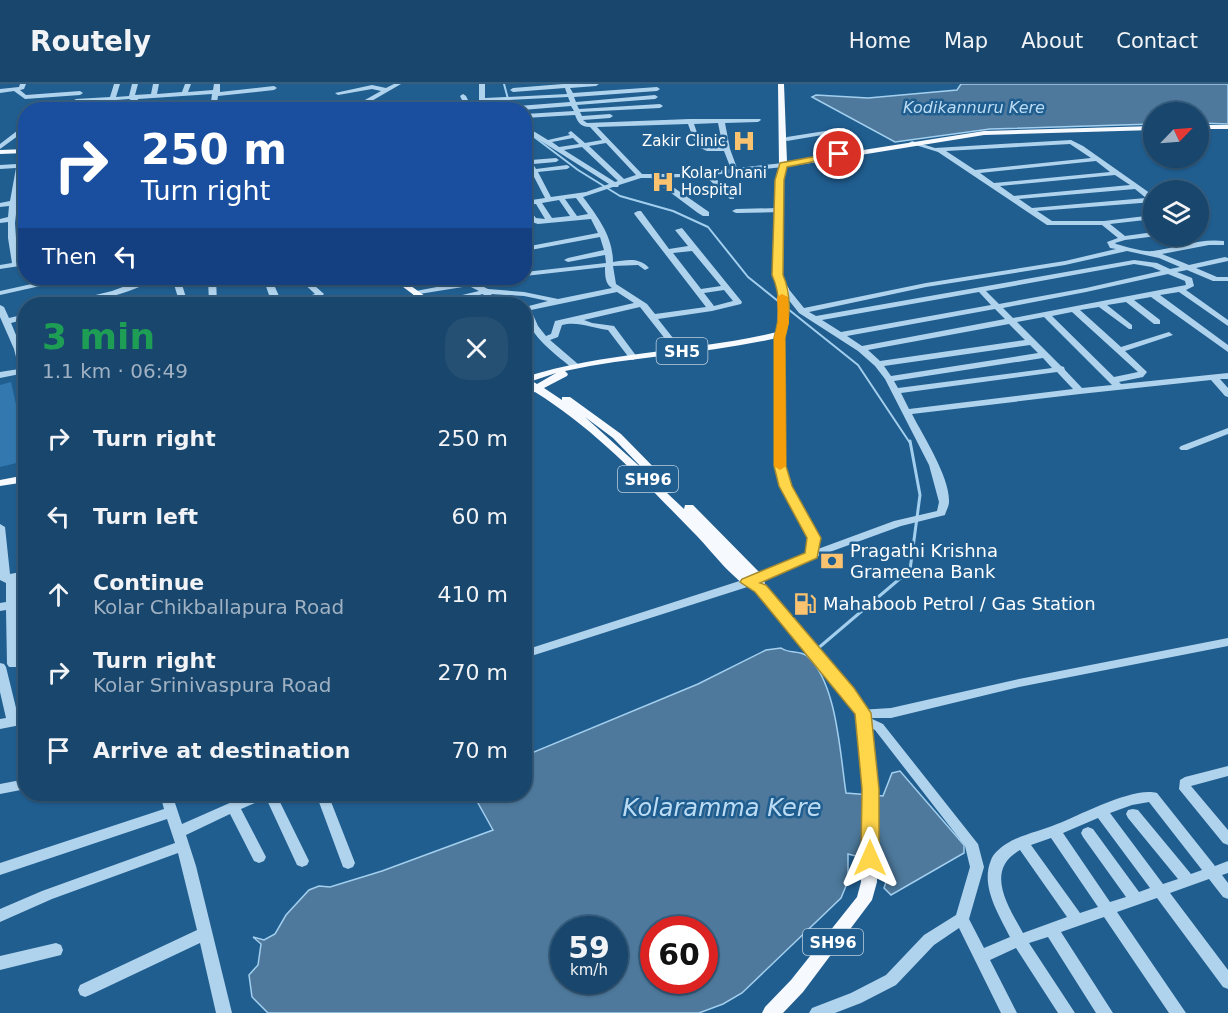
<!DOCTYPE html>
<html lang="en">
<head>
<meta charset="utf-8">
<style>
	body { margin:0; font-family:"DejaVu Sans",sans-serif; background:#255074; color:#f1f3f6; height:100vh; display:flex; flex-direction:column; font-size:22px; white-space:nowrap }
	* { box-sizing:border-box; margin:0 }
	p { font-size:20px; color:#9fb1c2 }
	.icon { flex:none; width:33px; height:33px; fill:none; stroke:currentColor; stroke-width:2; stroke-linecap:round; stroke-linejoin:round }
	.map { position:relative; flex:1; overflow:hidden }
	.sheet { position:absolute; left:18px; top:213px; width:514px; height:504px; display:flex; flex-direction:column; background:#18466c; border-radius:24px; box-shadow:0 2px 4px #0004,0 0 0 2px #365e7f }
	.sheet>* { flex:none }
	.banner { position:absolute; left:18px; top:18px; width:514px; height:183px; border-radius:24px; box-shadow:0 2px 4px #0004,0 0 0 2px #365e7f; background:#1a4fa0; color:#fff; overflow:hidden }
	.needle { width:39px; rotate:65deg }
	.controls { position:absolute; left:1143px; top:18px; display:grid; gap:12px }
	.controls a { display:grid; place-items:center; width:66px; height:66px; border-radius:50%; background:#18466c; box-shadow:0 2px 4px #0004,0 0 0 2px #365e7f; font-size:30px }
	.speed { position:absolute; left:550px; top:832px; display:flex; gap:12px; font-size:30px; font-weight:700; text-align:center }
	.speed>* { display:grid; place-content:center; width:78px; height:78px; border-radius:50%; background:#18466c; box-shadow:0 2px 4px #0004,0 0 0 2px #365e7f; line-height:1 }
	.speed small { font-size:15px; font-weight:400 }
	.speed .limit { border:9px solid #d22; background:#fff; color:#111 }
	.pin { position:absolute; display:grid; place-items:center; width:51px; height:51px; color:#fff; margin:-26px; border:3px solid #fff; border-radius:50%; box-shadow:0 2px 6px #0007 }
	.me { position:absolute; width:66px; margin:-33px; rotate:0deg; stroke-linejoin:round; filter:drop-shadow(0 0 4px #0008) }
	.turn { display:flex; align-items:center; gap:21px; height:126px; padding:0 24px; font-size:27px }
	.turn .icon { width:78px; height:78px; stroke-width:2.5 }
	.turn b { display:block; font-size:42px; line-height:51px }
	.then { display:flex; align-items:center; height:57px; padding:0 24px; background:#0003; gap:12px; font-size:22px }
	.round { display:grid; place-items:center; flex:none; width:63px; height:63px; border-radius:24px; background:#255074 }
	.headline { display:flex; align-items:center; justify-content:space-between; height:102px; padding:0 24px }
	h1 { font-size:36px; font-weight:700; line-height:45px; color:#1e9e55 }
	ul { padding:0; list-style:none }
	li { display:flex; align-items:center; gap:18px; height:78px; padding:0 24px }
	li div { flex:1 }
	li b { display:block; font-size:22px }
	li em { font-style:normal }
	header { display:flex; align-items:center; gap:36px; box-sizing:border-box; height:84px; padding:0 30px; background:#18466c; border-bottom:2px solid #365e7f }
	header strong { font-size:28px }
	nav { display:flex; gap:33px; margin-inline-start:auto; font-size:21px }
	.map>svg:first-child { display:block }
	.green { fill:#3378ae }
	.water { fill:#4e799c; stroke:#a3cfee; stroke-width:1.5; fill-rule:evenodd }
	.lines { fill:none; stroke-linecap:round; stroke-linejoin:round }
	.stream-far1 { stroke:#a3cfee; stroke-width:2 }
	.stream { stroke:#a3cfee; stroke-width:3 }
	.minor { fill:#b0d3ed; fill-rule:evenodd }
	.major { fill:#f6faff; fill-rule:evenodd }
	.route { fill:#ffd54a; stroke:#a68a30; stroke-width:1.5 }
	.slow { fill:#f59e0b }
	.labels { text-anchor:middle; stroke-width:5; stroke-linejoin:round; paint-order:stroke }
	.far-poi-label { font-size:15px; fill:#fff; stroke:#205e90; text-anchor:end }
	.far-water-label { font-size:16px; font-style:italic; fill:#bcdcf4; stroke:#205e90 }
	.shield { fill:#205e90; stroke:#bccfde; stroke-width:1.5 }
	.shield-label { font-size:16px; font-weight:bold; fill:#fff }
	.poi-label { font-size:18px; fill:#fff; stroke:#205e90; text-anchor:start }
	.near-water-label { font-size:24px; font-style:italic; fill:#bcdcf4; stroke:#205e90 }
</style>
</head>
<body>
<header>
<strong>Routely</strong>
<nav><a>Home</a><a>Map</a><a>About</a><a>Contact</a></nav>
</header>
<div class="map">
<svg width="1228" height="929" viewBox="0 0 1228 929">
	<rect width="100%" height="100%" fill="#205e90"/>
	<path class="green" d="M11,298L25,361V377L0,383V301Z"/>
	<path class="water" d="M961,0H1228V40L1199,39L1198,28H1154L1153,40L990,45L895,58L812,13L816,11L868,14L957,6Z
		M781,564C789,570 800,566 807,572C837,598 840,670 846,709L883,712L892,689L900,687L964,761V769L891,811L884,804L887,795L883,779L848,770V797L841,814L742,909L723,920L699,929H268L252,913L249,891L258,881L261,860L253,853L264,856L275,850L286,831L309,806L319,802L330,803L382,787L493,746L473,710H525V676L529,670L698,600L766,566ZM564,846H615V897H564ZM654,846H705V897H654Z"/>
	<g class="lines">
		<path class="stream-far1" d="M504,0L511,26
			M525,46L578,86L620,112L673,127L708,143L748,193L858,281L910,359"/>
		<path class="stream" d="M816,566L910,486L920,411L910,357"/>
		<path class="minor" d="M20,0H26L24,5L20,6L26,11L80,7L83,9L80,11L25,15L14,7L0,9V5L19,3Z
			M114,0H120L116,13L129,12L132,0H138L135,11L151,10L153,0H159L157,10L182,8L185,0H191L188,8L213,6L214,0H220V8L274,2L277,4L274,6L218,12L216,26H210L212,10L138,15L134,26H128L131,16L129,15L77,19L66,26H58L76,15L110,13Z
			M394,0H401L356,26H347L381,7L372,5L338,11L335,9L372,1L386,4Z
			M479,0H485V14L567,10L565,4L513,8L510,6L513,4L563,0H599L596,2L570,4L573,9L657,3L660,5L657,7L574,13L576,18L655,11L658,13L655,15L577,21L579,25L660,20L663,22L660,24L580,28L582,32L610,30L613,32L610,34L583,36L587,39L690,35H760L761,36L758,38L725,39L730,65L737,84L783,79L786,81L783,83L712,91L734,113V115H730L705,92L659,94L673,103L709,128V132H703L698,129L651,94H641L619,101L618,103H613L583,113C597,132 613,152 613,178C627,176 639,173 649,184L645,186L638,181L613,182L616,200L647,220L655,230L706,223L635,131L634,129L638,127H641L669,165L688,162L675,146L682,144L742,218L741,220L712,227L658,235L684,268L680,271L677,270L640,223L584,236L592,239L614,242L637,273L633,276L630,275L608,246C591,244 578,237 562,241L558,253L550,256L578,280V284H572C553,268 525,249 525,223L548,217L524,212L491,210L498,220H490L483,210L444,220H432L433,218L479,207L469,202L413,211V207H416L468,197L491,194H506L502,196L478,200L488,205L524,208L558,215L612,204C605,200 605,191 605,183L525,192V188L606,179L605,171L568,178L564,176L568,174L604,166L600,153L525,167V163L598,149L591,135L538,140C529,138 525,133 525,124H528L536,134L545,135L536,120L525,121V117L545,114L532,89L525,90V86L529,85L527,81H525V69L527,70L531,76L556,74L559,76L556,78L533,80L536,85L567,81L570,83L567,85L538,88L551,113L586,108L609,100L525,47V42L548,56L570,51L568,49L571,47L585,59L602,56L590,43C581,43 578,39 575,31L525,34V30L574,27L571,22L522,26L515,24L518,22L570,18L568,13L486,17L489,26H483L479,16ZM718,39L723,63H708L701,60L694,40ZM688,40L696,62L707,67H724L731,85L689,90H642L597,43ZM573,54L579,60L559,63L552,58ZM606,59L636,91L624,95L589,62ZM582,63L618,97L615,98L564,66ZM576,114L588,130L577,132L565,115ZM559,116L570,132L552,134L542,119ZM692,167L721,202L701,205L673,169ZM724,206L733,217L714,222L704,209ZM617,208L634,219L555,237L551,250L546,252L538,242L531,226Z
			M463,10L466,12L473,26H467L460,12Z
			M161,23L163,24L164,26H158Z
			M26,40V46L0,65V60Z
			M844,44L847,46L846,47L787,57L784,55L787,53Z
			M1071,56L1083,62L1154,112V118L1037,127L1052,137H1104L1154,131V135L1110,140L1125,152L1154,148V152H1157L1125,156L1115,159L1116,160C1127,163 1142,168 1153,167C1176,164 1200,154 1224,157V161H1209L1162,170L1189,181L1225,173L1228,174V177L1196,184L1217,193H1228V197H1213L1187,186L1177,188L1192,194L1194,202L1186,206L1228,236V242L1179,208L1160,211L1228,261V268L1151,213L1134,216L1160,236V240H1154L1126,218L1107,221L1132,241V245H1129L1099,223L1080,226L1121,263L1169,248L1173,251L1125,267L1147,288L1143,293L1119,298L1121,300L1228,289V295H1220L1228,304V313L1225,312L1211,296L1080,310L912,330C923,352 950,393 949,418C949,422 946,427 945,431L901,442L816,473L763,498L525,574V566L755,492L807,469L809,454L780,402L775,382L776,254L779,248H785L786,250L784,254L785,382L790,402L819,454L818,465L894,437L937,427L939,418L929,381L885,295L875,282L858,267L799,229L780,205L781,203H787L804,224L926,199L1065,177L1116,165L1110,164L1107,158L1118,154L1102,141H1047L938,68L909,59L912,57L935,64ZM1070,60L1091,74L975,86L946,67ZM1096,77L1110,88L994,99L980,89ZM1115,91L1130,101L1014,112L1000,102ZM1135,105L1146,114L1032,124L1019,115ZM1127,167L1159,174L1180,183L1170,185L1157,179L1134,176L816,232L809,228L926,203L1065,181ZM1134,180L1152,183L1161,187L1086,204L999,220L986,207ZM1168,190L1185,197L1186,201L1013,234L1003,224L1086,208ZM979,208L991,221L841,248L822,236ZM995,225L1005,235L862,262L847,252ZM1072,228L1138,288L1114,293L1052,232ZM1044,233L1112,301L1082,304L1065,286L1064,283L1061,282L1017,238ZM1009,240L1025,256L880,277L868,266ZM1030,261L1038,269L891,292L884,282ZM1043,274L1052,284L898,304L894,297ZM1057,288L1073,305L909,325L901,309Z
			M26,65V83H23L17,116L26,115V119L17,121L15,139L17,169L26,167V171L18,173L19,178L26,177V181L0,185V181L12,179L8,154V138L0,139V135L8,133L9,122L0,123V119L10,117L16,84L0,85V81L17,80L22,67Z
			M778,124H781V128L736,129L732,127L736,125Z
			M59,194H71L67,196L0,211V207Z
			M147,194H157C140,206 86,222 66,220L67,218L112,207Z
			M172,194H180L188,220H180Z
			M208,194H216L217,220H209Z
			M263,194H271L279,212L281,220H273L271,215L241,220H226L230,218L269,211Z
			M298,194H306L324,210C316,219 301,220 289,220L290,218L315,210Z
			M0,221L4,223L9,234L26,230V235L11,239C21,263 26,273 26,300L22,297L20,290L0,294V288L19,285L14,265L0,233Z
			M1228,344V350L1187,366H1181L1179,364L1181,362Z
			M0,440L5,443L10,490L26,487V495L16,496L17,516L26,514V522L17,523L19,580L17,583H9L7,580L6,526L0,527V519L6,518V499L0,496Z
			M1228,554V562L1019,603L891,634H870L883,640L978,760L984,783L969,835L984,864L1010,853C999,831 980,802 991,776C993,770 1000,764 1006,760C1022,750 1041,747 1057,740C1080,731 1134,702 1157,709L1215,782L1228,777V789L1222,791L1228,799V815L1223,813L1209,795L1170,809L1228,886V905L1223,903L1157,814L1117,828L1186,929H1169L1104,833L1061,848L1113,929H1096L1048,853L1029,859L1075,929H1058L1016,864L990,876L1017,929H1001L959,844L934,861L896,901L861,919L835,929H809L812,924L851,909L886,891L924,851L956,831L970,783L965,762L875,646L860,639L858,636L860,633L857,629L859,626L891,624L1019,595ZM1149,718L1202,786L1191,790L1138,726L1133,725L1128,726L1126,730L1128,734L1178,795L1163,800L1110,729L1132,721ZM1098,734L1150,804L1139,808L1093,745L1088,743L1083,745L1081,749L1083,753L1126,813L1110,818L1063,749ZM1051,754L1098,823L1080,829L1031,761ZM1020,766L1067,833L1023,849C1008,822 984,786 1020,766Z
			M0,579L4,580L6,583L18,632L26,630V640L0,645V635L6,634L0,608Z
			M1228,682V692L1191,702L1228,746V761L1223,759L1179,705L1180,696L1185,693Z
			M26,695V705L0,710V700Z
			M160,710H172L182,740L250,710H276L309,777L307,781L302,783L297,781L266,714L241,725L266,773L264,777L259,779L254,777L230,730L186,751L196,782L232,929H216L200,859L90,911L85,913L80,911L78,906L80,901L197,846L178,769L52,815L0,838V825L42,807L175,759L167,735L0,791V779L164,725Z
			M316,710H328L355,779L353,783L348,785L343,783Z
			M56,859L61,861L63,866L61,871L0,886V872Z"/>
		<path class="major" d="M778,0H784L787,78L984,47L1154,42V46L984,51L786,83L783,96L781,151V191L789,205L785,252C713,270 638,271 565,287L568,290L567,292L544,304L562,316V313H570L621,350L676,406L674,408L667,409L684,425L685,421H693L763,492L766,504L853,604L870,629L877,705V798L872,816L803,908L783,929H762L765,923L791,896L857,813L861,798L863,705L856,630L843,612L756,508C731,495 713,468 693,448C644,398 595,345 535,308L525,310V304L528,303L525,301V293C607,267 694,268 777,248L779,205L773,191L775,96L779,81ZM556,289L537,300L532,297ZM585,333L613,354L647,389Z
			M1198,41H1228V45H1198Z
			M26,65V69L0,70V66Z
			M391,194H400L436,220H426Z
			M26,391V398L0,402V396Z"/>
	</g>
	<path class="route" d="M839,68L844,70L842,72L787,83L784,96L783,191C792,211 790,233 785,254L786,382L792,402L821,454L817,474L760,499L766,501L854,604L871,629L879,705V774L876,779L870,782L864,779L861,774L862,705L855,630L755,508L740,498L742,495L805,469L807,454L779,402L774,382V254C780,233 781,211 772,191L775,96L780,79Z"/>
	<path class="slow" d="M782,210L788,213L789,239L785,254L786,382L780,386L774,382V254L778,239L777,213Z"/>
	<defs>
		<g id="hospital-bare" transform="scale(1.8)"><path d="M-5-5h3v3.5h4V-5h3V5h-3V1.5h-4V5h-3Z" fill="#fbc270" stroke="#205e90" stroke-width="2.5" paint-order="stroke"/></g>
		<g id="bank-bare" transform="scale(1.8)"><path d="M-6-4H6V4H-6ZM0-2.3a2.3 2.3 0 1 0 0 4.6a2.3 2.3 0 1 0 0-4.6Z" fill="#fbc270" stroke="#205e90" stroke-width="2.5" paint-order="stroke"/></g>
		<g id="fuel-bare" transform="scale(1.8)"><path d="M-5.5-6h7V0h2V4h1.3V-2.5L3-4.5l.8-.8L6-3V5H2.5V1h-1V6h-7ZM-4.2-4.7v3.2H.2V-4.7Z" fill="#fbc270" stroke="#205e90" stroke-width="2.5" paint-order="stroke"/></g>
	</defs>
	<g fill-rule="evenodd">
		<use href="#hospital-bare" x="744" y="57"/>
		<use href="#hospital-bare" x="663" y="98"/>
		<use href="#bank-bare" x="832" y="477"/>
		<use href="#fuel-bare" x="805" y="520"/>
	</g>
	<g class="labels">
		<g class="far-poi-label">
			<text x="726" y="62">Zakir Clinic</text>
			<text x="681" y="94" text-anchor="start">Kolar Unani<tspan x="681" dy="17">Hospital</tspan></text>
		</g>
		<g class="far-water-label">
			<text x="974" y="29">Kodikannuru Kere</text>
		</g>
		<g class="shield">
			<rect x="656.5" y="254" width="51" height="26" rx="4.5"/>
			<rect x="618" y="382" width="60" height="26" rx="4.5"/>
			<rect x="803" y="845" width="60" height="26" rx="4.5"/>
		</g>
		<g class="shield-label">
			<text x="682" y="273">SH5</text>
			<text x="648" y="401">SH96</text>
			<text x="833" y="864">SH96</text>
		</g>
		<g class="poi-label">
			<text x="850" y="473">Pragathi Krishna<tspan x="850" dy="21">Grameena Bank</tspan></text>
			<text x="823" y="526">Mahaboob Petrol / Gas Station</text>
		</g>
		<g class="near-water-label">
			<text x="722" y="732">Kolaramma Kere</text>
		</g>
	</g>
</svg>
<div class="controls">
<a><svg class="needle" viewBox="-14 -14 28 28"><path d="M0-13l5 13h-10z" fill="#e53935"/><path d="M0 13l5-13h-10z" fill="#9fb1c2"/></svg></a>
<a><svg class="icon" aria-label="layers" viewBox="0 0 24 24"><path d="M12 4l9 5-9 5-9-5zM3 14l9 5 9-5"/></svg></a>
</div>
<div class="speed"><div>59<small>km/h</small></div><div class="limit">60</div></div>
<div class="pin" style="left:839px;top:70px;background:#d93025"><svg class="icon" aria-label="arrive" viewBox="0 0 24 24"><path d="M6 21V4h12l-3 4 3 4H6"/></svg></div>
<svg class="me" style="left:870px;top:774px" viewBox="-20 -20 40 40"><path d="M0-17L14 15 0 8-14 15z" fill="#ffd54a" stroke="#fff" stroke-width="4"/></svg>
<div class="banner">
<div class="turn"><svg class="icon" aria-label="right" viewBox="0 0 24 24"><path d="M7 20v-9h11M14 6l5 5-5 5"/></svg><div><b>250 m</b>Turn right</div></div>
<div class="then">Then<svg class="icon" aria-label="left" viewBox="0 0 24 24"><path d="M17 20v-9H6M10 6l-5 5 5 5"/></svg></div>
</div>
<section class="sheet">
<div class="headline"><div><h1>3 min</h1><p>1.1 km · 06:49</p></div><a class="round"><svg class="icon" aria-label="close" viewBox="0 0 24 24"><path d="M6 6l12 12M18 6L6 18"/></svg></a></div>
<ul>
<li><svg class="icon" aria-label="right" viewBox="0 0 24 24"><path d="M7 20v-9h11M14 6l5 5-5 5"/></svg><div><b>Turn right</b></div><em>250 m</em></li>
<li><svg class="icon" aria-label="left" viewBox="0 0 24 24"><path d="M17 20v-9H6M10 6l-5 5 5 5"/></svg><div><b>Turn left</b></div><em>60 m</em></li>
<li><svg class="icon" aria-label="ahead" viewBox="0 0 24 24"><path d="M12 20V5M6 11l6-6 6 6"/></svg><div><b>Continue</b><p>Kolar Chikballapura Road</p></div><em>410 m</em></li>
<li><svg class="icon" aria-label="right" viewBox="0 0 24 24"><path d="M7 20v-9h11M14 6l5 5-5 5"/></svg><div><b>Turn right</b><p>Kolar Srinivaspura Road</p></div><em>270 m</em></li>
<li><svg class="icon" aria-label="arrive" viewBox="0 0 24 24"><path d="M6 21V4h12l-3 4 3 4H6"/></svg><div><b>Arrive at destination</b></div><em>70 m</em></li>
</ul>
</section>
</div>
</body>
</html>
